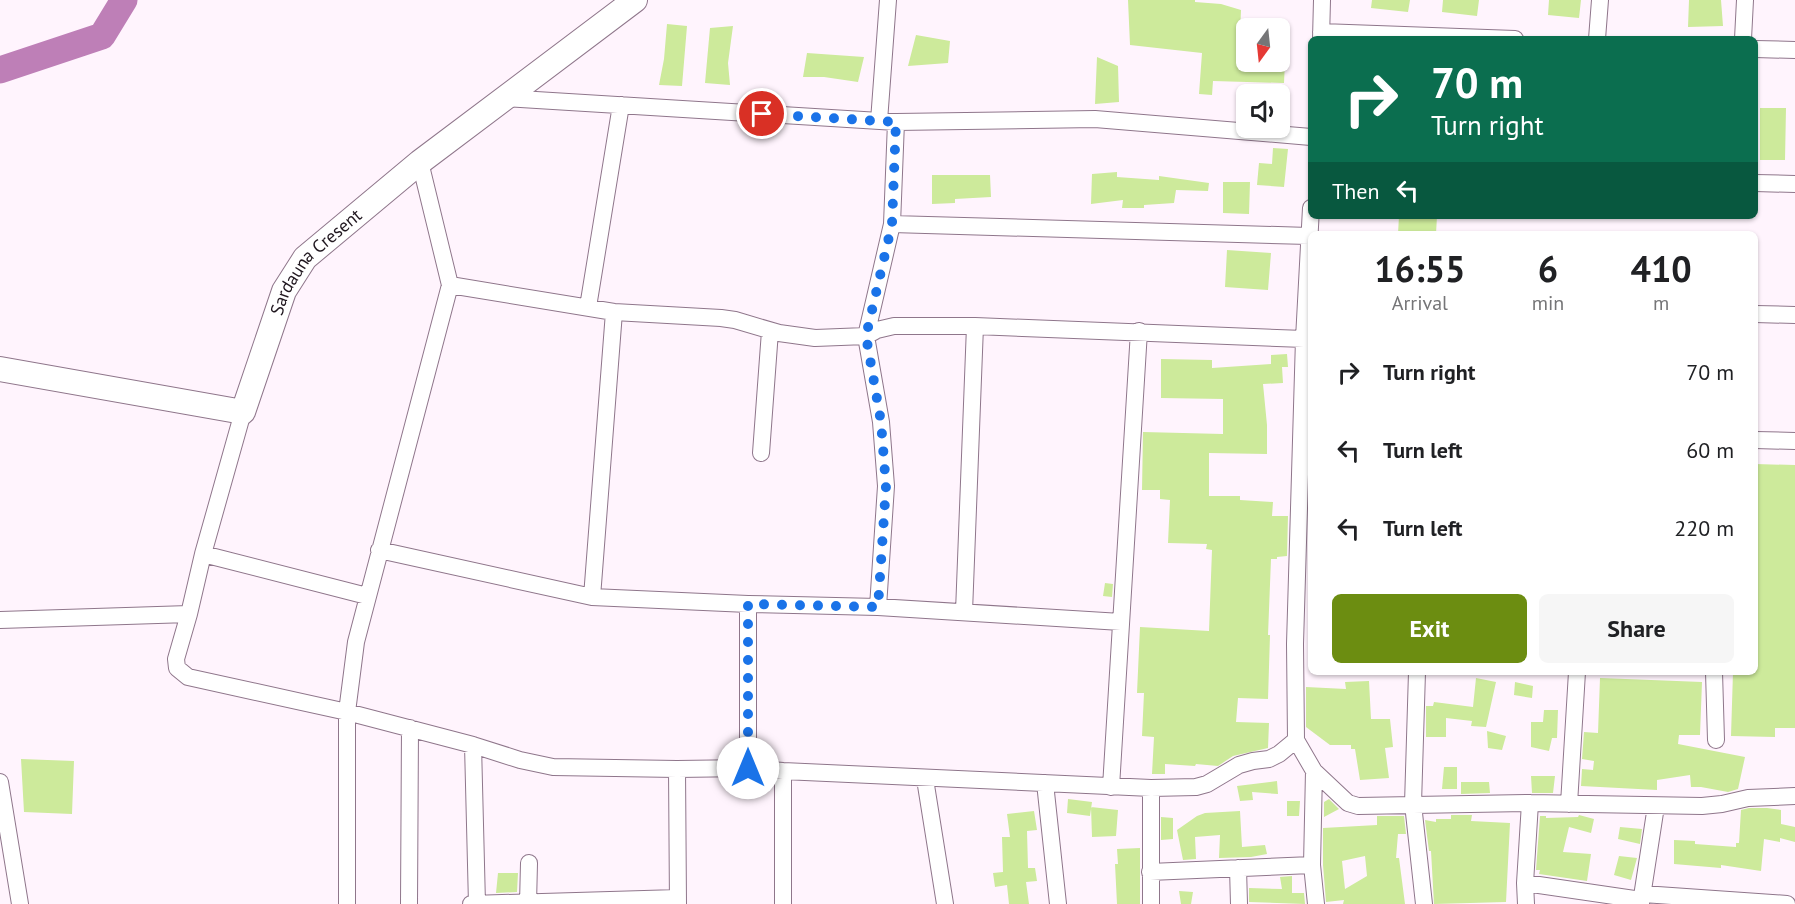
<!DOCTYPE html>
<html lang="en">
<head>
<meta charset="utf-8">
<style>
	body { margin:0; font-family:"PT Sans",sans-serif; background:#f6f6f6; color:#202124; height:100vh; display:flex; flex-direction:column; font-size:22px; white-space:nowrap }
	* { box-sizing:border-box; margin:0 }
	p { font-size:20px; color:#757577 }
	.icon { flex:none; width:33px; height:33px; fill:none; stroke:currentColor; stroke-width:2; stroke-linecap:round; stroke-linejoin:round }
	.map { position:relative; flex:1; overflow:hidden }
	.drawer { position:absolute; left:1308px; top:231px; width:450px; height:444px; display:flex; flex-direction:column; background:#fff; border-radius:9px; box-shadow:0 2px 4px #0004 }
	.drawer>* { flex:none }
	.banner { position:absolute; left:1308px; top:36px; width:450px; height:183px; border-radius:9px; box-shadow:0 2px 4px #0004; background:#0b6e4f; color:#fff; overflow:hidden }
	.needle { width:39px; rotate:195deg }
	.fabs { position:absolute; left:1236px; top:18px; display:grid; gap:12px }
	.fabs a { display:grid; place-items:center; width:54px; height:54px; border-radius:9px; background:#fff; box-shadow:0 2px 4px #0004; font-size:30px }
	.pin { position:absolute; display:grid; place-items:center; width:51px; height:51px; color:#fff; margin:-26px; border:3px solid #fff; border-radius:50%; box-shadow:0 2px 6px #0007 }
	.me { position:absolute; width:66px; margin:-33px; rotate:0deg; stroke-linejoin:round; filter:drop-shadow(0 0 4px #0008) }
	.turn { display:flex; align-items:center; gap:21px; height:126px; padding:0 24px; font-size:27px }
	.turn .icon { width:78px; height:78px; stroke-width:2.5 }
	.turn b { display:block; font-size:42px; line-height:51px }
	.then { display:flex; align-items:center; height:57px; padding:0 24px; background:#0003; gap:12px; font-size:22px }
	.eta { display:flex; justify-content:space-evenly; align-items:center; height:102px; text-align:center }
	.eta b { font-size:36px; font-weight:600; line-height:42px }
	.button { display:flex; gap:12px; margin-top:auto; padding:12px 24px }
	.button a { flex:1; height:69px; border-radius:9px; background:#6c8d11; color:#fff; font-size:24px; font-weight:600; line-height:69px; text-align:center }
	.button a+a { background:#f6f6f6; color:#202124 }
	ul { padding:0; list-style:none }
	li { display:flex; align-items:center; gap:18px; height:78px; padding:0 24px }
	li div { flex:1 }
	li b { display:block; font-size:22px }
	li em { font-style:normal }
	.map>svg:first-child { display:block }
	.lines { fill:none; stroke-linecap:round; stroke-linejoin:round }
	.river { stroke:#be7fb7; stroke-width:27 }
	.building { fill:#cdea9b; fill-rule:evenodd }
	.street-casing { stroke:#8f768b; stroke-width:18 }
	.secondary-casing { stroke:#8f768b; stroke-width:26 }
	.street { stroke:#fff; stroke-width:16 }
	.secondary { stroke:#fff; stroke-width:24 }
	.route { stroke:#1a73e8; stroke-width:10; stroke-dasharray:0 18 }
	.labels { text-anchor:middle; stroke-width:5; stroke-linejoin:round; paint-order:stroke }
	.street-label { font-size:18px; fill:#20171f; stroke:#fff }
</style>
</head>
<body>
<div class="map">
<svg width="1795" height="904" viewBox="0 0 1795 904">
	<rect width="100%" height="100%" fill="#fff4fd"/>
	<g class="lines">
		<path class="river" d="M0,70L102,36L124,0"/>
	</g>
	<path class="building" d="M1128,0H1195V2L1221,4L1241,10L1239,60L1285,62L1284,83L1213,81L1212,95L1199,94L1202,53L1130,45Z
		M1372,0H1410L1408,12L1371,8Z
		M1443,0H1479L1477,16L1442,12Z
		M1549,0H1581L1579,18L1548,15Z
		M1689,0H1721L1723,26L1688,27Z
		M667,24L687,26L682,86L659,85L664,59Z
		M733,26L728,63L730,85L705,83L710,28Z
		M916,35L950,41L948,63L908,66Z
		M807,53L864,57L858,82L824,77H803Z
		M1097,57L1118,66L1119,102L1095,104Z
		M1760,108H1786L1785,160H1760Z
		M1273,148L1288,149L1284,187L1257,185L1259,163L1272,164Z
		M1117,172V177L1159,180V176L1209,183L1208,191L1176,190L1174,203L1144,205V208H1122L1123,200L1091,204L1092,174Z
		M932,175H990L991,197L955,199V203L932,204Z
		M1223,182H1250L1249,214L1223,213Z
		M1399,216H1437L1436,234H1398Z
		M1227,250L1271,253L1268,290L1225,287Z
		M1287,354L1288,367H1282L1283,383L1263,384L1267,425V454L1209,453V496H1240V500L1273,502L1272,516H1288L1287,556L1277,557V559H1271L1268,635H1270L1268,699L1238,698L1236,722L1269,723L1268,748L1233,756L1218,766L1196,764L1195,766L1165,764V774H1152L1154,737L1142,736L1144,693H1137L1140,627L1209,631L1212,550L1206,549L1207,544L1168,543L1170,500L1160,499V490H1142L1143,432L1223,434V399L1161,398V359L1212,360V368L1271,364V355Z
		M1755,464L1795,465V728H1775V737L1731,736L1733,672H1755Z
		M1105,583L1113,584L1112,597L1103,596Z
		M1476,678L1496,682L1486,727L1471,726L1472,721L1446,718V737H1426V706H1433L1434,702L1473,707Z
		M1600,678L1702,682L1700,735H1679L1678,744L1745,757L1738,789L1728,792L1701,787H1691L1690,775L1657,780V790L1581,786L1582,769L1593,770L1594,761L1582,759L1584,732L1598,733Z
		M1369,681L1371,719H1390L1393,747L1385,748L1389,778L1360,780L1355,749H1351V745H1330L1306,727V687L1346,689L1345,682Z
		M1515,682L1533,686L1532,698L1514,695Z
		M1544,710H1558L1557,738H1552L1549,751L1531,747V722H1543Z
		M1487,731L1506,736L1502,750L1488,748Z
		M21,759L74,761L72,814L24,812Z
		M1444,767H1457V789H1442Z
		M1531,776H1555L1553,793H1532Z
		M1277,781L1278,794L1252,792L1253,800L1240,801L1237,786Z
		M1461,782H1489L1490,793L1461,794Z
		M1068,799L1092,802L1090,816L1067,813Z
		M1329,799L1339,809L1324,817V802Z
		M1287,801H1300L1299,816H1287Z
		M1091,807L1118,810L1116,836L1092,837Z
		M1749,808H1767L1781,810V824L1795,827V842L1780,838V842L1764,839L1761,871L1721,865V868L1674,864V840L1695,841V844L1736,847V843H1739L1741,810Z
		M1034,811L1037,830L1027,831L1028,868H1035L1037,881L1026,882L1029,904H1009L1007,885L995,887L993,873L1003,872L1002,837H1010L1007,814Z
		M1240,811L1242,847L1265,845L1267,854L1251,857L1219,858L1220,835L1195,837L1196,859L1183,860L1177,830L1197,816L1205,813Z
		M1451,815H1472L1471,821L1510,823L1506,902L1434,904L1431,851H1429L1425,820L1436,822V819H1451Z
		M1579,815L1594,819L1591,833L1569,827L1563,852L1591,854L1587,881L1539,874L1540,870H1536L1540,816H1546V818L1578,817Z
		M1377,816H1404L1406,834H1398L1396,858H1399L1405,904H1343L1344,900L1326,902L1323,865V828L1377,825ZM1365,856L1367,876L1345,889L1342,861Z
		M1161,817L1173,818V839L1161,840Z
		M1620,827L1642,829L1640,844L1618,839Z
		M1140,848V904H1117L1115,864H1118L1117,849Z
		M1619,856L1637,858L1631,880L1614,875Z
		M498,873H518L517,892L496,893Z
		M1292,876V893H1304L1305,904L1249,902V888L1282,889L1280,877Z
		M1179,891L1193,892L1191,904H1181Z"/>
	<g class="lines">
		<g class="street-casing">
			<path id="street" d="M1321,32L1515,39
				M1321,39L1322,0
				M1597,39L1600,0
				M1743,39L1745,0
				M1755,49L1795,50
				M503,98L896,122L1095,119L1311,137
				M879,121L888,0
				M1755,183L1795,184
				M1311,208L1304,339L1295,644L1296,740L1314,771L1348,803L1358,806L1530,803L1702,806L1722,804L1748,798L1795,796
				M892,224L1309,236
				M450,285L614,312L721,318L735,320L779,333L815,338L866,336L877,330L894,326H975L1304,339
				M588,307L621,105
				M1755,314L1795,315
				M243,412L203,554L189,614L176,659L177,668L188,677L347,712L473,745L520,760L553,767L677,769L748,768L783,771L1151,788L1196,787L1207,784L1239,765L1253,761L1269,759L1279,754L1296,740
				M1755,440L1795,441
				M761,453L770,331
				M379,550L592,597L748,604L878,607L1121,622
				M203,554L367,596
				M592,597L614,312
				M878,607L886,486L881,422L866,336L892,224L896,122
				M964,612L975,326
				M0,620L189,614
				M1417,672L1413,804L1424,904
				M1714,672L1716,740
				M473,745L477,904
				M748,768V604
				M677,769L678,904
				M1314,771L1312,865L1316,904
				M925,779L945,904
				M0,782L20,904
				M1045,783L1058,904
				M1111,787L1139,331
				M1151,788V904
				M1569,804L1577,672
				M1238,868L1239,904
				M1150,872L1312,865
				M1525,883L1641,900
				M1643,894L1787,904
				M1641,903L1656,806
				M347,904V712L356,642L450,285L420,162
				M409,904L410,728
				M471,904L678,898
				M528,904L529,863
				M783,904V771
				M1526,904L1525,883L1530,803"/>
		</g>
		<g class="secondary-casing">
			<g id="secondary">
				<path id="s1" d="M0,369L243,412L284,291L305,258L420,162L635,0"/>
			</g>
		</g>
		<use href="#street" class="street"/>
		<use href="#secondary" class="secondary"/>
	</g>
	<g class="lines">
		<path class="route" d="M748,768V604L878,607L886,486L881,422L866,336L892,224L896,122L762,114"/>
	</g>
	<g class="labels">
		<g class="street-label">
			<text dy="6" stroke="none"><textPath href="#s1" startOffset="417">Sardauna Cresent</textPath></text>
		</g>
	</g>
</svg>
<div class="fabs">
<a><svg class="needle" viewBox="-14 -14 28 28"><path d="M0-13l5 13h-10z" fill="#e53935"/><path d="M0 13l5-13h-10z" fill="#757577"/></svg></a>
<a><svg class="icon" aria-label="sound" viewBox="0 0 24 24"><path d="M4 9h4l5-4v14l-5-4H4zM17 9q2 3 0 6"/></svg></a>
</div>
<div class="pin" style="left:762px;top:114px;background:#d93025"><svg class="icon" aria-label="arrive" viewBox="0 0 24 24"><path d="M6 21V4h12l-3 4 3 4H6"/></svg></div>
<svg class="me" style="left:748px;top:768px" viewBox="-20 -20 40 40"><circle r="19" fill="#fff"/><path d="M0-13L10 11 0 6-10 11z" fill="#1a73e8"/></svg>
<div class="banner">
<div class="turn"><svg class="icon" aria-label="right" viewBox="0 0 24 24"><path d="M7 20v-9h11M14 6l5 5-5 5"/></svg><div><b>70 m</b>Turn right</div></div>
<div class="then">Then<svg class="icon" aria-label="left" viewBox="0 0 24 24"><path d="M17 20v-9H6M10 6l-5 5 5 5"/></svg></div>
</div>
<section class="drawer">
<div class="eta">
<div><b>16:55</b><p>Arrival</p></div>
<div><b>6</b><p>min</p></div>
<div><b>410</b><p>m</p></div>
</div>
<ul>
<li><svg class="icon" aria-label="right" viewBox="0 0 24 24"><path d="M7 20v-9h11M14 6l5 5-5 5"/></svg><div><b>Turn right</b></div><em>70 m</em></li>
<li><svg class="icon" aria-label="left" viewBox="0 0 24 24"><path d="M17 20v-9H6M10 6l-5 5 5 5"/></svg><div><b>Turn left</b></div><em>60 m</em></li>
<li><svg class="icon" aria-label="left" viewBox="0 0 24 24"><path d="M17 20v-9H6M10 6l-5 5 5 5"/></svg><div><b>Turn left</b></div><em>220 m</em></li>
</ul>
<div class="button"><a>Exit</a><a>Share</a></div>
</section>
</div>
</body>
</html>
